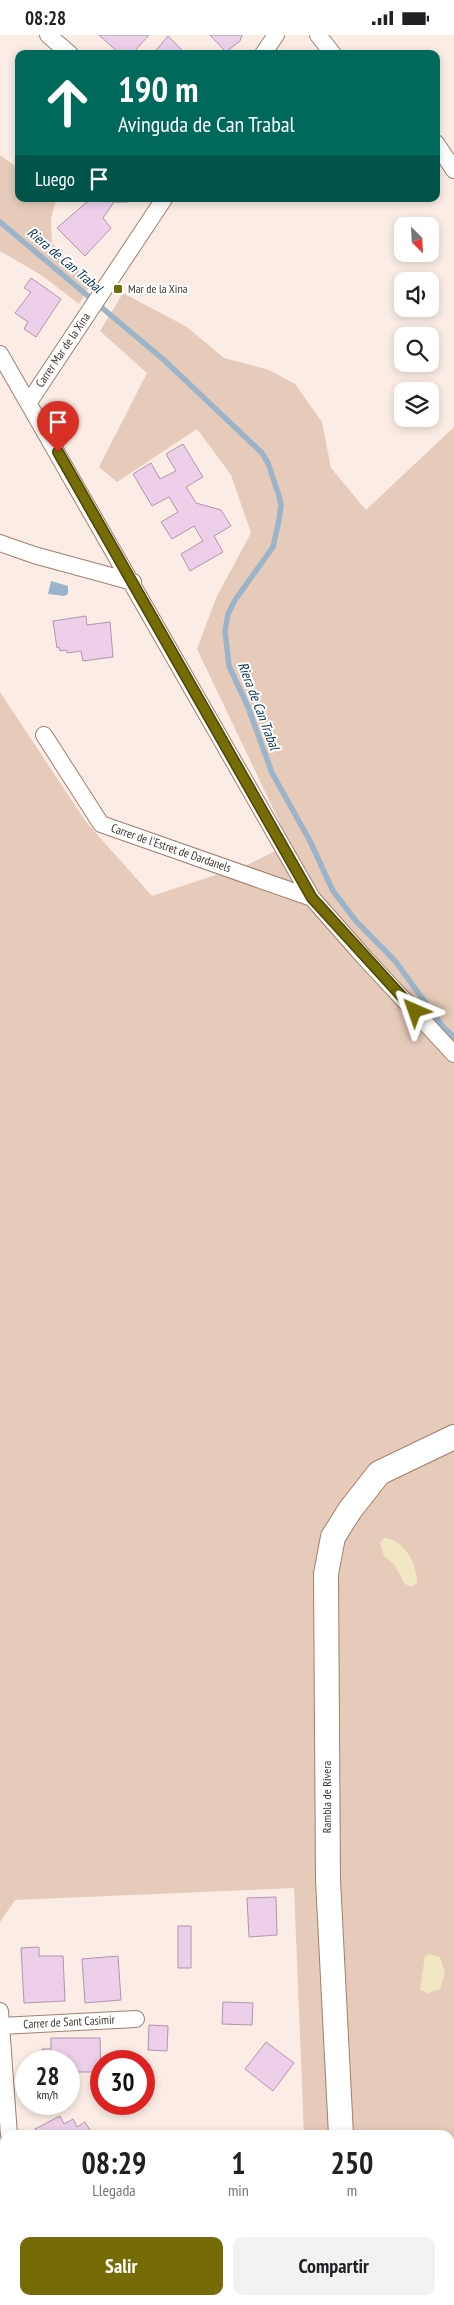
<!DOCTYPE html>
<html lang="es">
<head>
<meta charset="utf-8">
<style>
	body { margin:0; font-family:"PT Sans Narrow",sans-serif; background:#f2f2f2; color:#202124; height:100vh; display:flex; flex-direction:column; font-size:19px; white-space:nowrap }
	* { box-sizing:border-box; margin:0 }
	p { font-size:16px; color:#757577 }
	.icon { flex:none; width:28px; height:28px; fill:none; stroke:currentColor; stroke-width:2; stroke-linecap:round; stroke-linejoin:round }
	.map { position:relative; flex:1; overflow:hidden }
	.drawer { position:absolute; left:0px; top:2095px; width:455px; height:175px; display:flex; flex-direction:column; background:#fff; border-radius:15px 15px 0 0; box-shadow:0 2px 8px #0003 }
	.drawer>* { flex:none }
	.hud { position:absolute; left:15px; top:15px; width:425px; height:152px; border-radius:10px; box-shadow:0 2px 8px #0003; background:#00695c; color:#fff; overflow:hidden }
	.needle { width:32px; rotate:156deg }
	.buttons { position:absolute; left:394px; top:182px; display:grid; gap:10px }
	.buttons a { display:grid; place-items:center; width:45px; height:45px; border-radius:10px; background:#fff; box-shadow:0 2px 8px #0003; font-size:25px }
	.speed { position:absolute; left:15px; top:2015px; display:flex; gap:10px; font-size:25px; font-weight:700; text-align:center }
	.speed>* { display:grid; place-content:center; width:65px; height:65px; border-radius:50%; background:#fff; box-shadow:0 2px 8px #0003; line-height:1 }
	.speed small { font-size:12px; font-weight:400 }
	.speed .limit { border:8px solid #d22; background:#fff; color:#111 }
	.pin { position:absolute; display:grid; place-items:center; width:42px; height:42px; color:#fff; margin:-51px -21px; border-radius:50% 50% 50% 0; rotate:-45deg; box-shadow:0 0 5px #0007 }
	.pin .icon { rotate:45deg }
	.me { position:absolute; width:55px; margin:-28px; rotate:317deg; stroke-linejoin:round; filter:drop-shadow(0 0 4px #0008) }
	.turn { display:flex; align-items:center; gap:18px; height:105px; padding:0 20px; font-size:22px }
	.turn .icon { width:65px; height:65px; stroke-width:2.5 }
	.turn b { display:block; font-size:35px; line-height:42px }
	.then { display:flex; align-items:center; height:48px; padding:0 20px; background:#0003; gap:10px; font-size:19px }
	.eta { display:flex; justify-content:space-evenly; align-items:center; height:85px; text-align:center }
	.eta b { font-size:30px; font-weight:700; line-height:35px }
	.action { display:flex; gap:10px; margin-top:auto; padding:10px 20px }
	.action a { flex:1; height:58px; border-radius:10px; background:#756c07; color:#fff; font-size:20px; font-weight:700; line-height:58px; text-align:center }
	.action a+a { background:#f2f2f2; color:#202124 }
	.status { display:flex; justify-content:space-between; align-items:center; height:35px; padding:0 25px; background:#fff; direction:ltr }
	.status svg { height:14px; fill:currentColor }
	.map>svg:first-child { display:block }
	.green { fill:#e6cbba }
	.sand { fill:#f1e7c2 }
	.water { fill:#9bb4c9 }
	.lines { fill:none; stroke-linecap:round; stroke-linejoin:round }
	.stream { stroke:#9bb4c9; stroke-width:5.5 }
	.building { fill:#edcfea; stroke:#b095ad }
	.street-casing { stroke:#9f806c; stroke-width:18 }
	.secondary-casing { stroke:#9f806c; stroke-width:26 }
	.street { stroke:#fff; stroke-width:16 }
	.secondary { stroke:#fff; stroke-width:24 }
	.route-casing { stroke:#4c4605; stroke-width:12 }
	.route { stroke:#756c07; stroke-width:9 }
	.poi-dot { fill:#756c07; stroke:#fff; stroke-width:2 }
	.labels { text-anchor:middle; stroke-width:4; stroke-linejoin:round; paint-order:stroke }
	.poi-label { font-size:12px; fill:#43362e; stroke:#fff; text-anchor:start }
	.street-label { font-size:12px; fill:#43362e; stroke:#fff }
	.water-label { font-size:14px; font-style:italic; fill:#043351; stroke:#fff }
</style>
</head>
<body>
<div class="status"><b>08:28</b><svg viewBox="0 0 49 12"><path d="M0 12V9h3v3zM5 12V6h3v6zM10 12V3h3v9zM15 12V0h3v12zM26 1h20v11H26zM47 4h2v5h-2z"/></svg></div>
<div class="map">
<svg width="454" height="2270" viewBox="0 0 454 2270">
	<rect width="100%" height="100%" fill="#fbede5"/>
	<path class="green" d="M0,120L19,134V164H56L51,184L52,208L91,249L79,269L41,240L0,216Z
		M123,258L187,292L224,323L269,335L295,349L322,387L331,433L366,475L454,392V2270H294L295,2265H450V2100H304L294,1853L15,1865L0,1887V657L86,787L152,861L249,829L290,809L197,614L216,563L251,498L231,440L197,394L117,447L99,432L147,338L100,296Z"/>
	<path class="sand" d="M384,1503C404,1504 417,1528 417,1548L411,1552L405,1549L394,1529L384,1521L380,1508Z
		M430,1919L440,1922L445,1938L440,1954L428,1958L420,1955L425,1921Z"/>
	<path class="water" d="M51,546L68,551V559L64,561L48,559Z"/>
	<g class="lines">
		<path class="stream" d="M0,187L164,325L262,418L268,428L279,461L281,470L279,485L273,512L235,565L228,579L225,596L229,631L248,672L272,738L310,806L333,856L356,886L396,927L443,992L454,1002"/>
	</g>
	<path class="building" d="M99,0H149L132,19H120Z
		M210,0H242L240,6L226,17Z
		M168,1L186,19H153Z
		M88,164H128V167H114L103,183L111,193L85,221L57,193L88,166Z
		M31,243L61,264L36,302L24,294L28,287L15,278L31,257L24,253Z
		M183,409L203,442L186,452L196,468L221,475L231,491L214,501L223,517L190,536L181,519L203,506L194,491L172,504L161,487L178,477L169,462L152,471L133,439L151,428L160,444L176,436L166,419Z
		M86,581L87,590L110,587L113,622L83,626L81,616L67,618V615L60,616L59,612L57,613L53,586Z
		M276,1862L277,1900L249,1902L247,1863Z
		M178,1891H191V1933H178Z
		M39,1912V1921H63L65,1966L24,1968L21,1913Z
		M118,1921L121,1965L85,1968L82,1924Z
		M223,1967L253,1968L252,1990L222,1989Z
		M149,1990L168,1991L167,2016L148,2015Z
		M51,2003H100L101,2037H69V2026H42V2014H51Z
		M266,2007L294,2028L273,2056L245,2034Z
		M60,2081L64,2089L73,2084L77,2092L85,2087L93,2100H38L35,2094Z"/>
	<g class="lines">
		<g class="street-casing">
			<path id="street" d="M48,0L70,19
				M318,0L333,19
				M263,19L276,0
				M436,108L454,135
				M0,319L312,863L364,922L454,1019
				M29,367L164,164
				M0,508L34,520L133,547
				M44,700L101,789L312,863
				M0,1976L9,2100
				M1,1991L136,1984
				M0,2199L5,2201
				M0,2253L5,2240
				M238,2265L256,2270"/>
		</g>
		<g class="secondary-casing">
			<path id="secondary" d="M341,2100L328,1845L326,1539L333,1502L350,1475L379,1438L454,1402
				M353,2265L354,2270"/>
		</g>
		<use href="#street" class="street"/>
		<use href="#secondary" class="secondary"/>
	</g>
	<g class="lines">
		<g class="route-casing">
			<path id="route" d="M58,417L312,863L415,976"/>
		</g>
		<use href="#route" class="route"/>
	</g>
	<rect class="poi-dot" x="113" y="249" width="10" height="10" rx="2.5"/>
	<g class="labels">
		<g class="poi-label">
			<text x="128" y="258">Mar de la Xina</text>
		</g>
		<g class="street-label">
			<text transform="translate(63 315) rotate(-56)" y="4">Carrer Mar de la Xina</text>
			<text transform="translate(171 813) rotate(19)" y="4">Carrer de l'Estret de Dardanels</text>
			<text transform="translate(327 1762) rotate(-90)" y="4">Rambla de Rivera</text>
			<text transform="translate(69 1987) rotate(-3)" y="4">Carrer de Sant Casimir</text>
		</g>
		<g class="water-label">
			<text transform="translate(65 225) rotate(40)" y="5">Riera de Can Trabal</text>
			<text transform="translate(259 671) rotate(69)" y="5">Riera de Can Trabal</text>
		</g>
	</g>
</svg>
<div class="buttons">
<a><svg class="needle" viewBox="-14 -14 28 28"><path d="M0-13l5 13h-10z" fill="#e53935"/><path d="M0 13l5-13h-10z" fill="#757577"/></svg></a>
<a><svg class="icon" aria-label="sound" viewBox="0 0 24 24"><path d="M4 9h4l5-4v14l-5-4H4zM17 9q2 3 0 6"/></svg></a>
<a><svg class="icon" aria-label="search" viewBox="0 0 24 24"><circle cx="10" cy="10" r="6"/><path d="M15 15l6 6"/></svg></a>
<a><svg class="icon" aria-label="layers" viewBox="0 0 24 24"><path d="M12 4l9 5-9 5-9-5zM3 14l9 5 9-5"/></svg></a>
</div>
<div class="speed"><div>28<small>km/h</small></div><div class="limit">30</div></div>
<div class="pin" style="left:58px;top:417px;background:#d93025"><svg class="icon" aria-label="arrive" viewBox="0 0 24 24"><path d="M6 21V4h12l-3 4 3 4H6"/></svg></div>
<svg class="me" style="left:415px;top:976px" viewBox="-20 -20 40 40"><path d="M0-17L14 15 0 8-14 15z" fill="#756c07" stroke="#fff" stroke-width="4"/></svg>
<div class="hud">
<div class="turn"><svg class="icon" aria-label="ahead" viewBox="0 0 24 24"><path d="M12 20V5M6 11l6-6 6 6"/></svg><div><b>190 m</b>Avinguda de Can Trabal</div></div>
<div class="then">Luego<svg class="icon" aria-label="arrive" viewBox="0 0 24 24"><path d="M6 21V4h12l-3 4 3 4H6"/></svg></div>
</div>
<section class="drawer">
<div class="eta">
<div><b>08:29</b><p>Llegada</p></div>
<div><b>1</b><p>min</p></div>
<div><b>250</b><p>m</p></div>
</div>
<div class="action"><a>Salir</a><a>Compartir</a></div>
</section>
</div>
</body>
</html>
